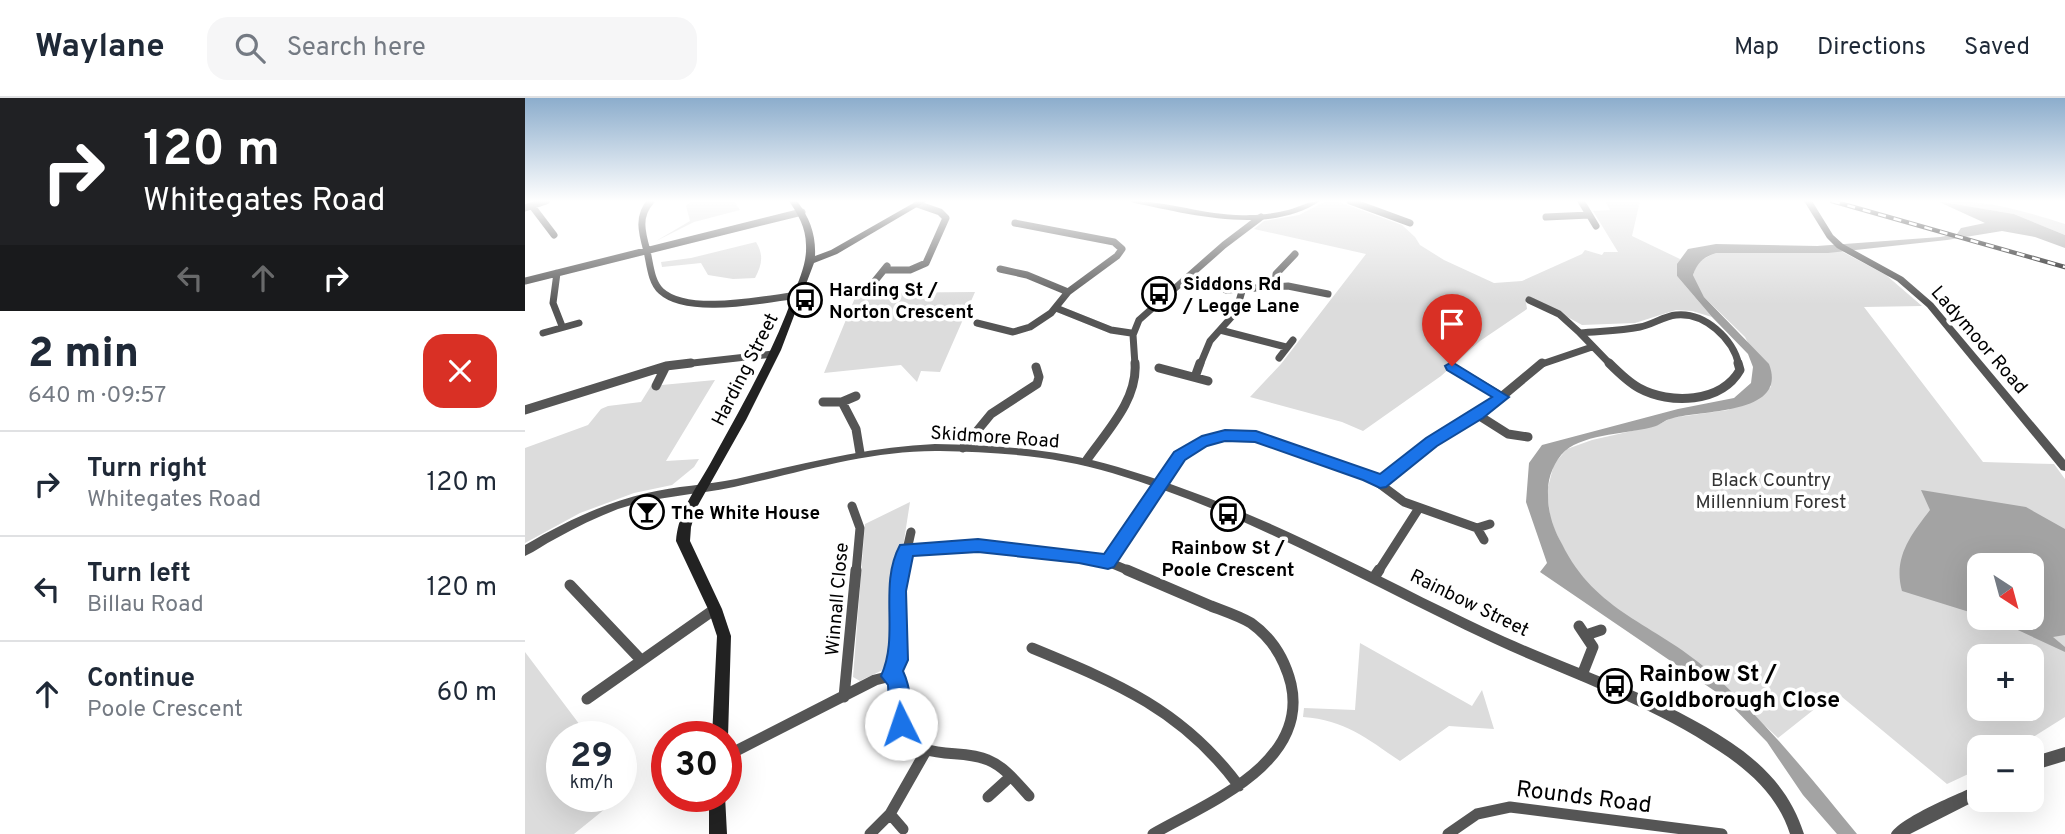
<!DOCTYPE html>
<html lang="en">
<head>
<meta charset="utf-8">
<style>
	body { margin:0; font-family:Overpass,sans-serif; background:#f6f6f7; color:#1f2937; height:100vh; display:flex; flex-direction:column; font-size:26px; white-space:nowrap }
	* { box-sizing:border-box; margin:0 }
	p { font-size:23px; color:#747a83 }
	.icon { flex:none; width:38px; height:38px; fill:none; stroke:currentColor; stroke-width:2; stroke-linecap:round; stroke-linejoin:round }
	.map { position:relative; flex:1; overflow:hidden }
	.drawer { display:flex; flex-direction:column; background:#fff; width:525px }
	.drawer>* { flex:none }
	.banner { background:#202124; color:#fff; overflow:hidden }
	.needle { width:46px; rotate:144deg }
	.buttons { position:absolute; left:1442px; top:455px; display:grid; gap:14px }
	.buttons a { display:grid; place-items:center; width:77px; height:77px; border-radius:14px; background:#fff; box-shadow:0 7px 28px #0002; font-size:35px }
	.speed { position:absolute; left:21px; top:623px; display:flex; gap:14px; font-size:35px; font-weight:700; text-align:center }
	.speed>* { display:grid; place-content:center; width:91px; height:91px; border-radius:50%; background:#fff; box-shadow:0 7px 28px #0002; line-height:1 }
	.speed small { font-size:18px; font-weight:400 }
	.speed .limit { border:10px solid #d22; background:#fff; color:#111 }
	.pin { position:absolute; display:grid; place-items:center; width:60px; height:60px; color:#fff; margin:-72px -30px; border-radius:50% 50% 50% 0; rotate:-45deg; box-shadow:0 0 7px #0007 }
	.pin .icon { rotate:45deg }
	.me { position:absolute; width:77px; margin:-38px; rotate:356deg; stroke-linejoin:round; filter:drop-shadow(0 0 5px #0008) }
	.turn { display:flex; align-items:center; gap:24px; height:147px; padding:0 28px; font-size:32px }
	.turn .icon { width:91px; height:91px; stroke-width:2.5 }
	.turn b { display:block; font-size:49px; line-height:60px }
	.lanes { display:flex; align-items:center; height:66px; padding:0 28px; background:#0003; justify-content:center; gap:35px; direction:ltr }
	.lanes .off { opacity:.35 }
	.round { display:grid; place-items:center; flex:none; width:74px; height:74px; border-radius:21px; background:#f6f6f7 }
	.overview { display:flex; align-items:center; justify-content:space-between; height:119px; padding:0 28px }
	h1 { font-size:42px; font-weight:800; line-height:52px }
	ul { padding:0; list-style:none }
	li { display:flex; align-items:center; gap:21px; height:105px; padding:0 28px; border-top:2px solid #e0e1e3 }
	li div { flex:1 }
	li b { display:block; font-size:26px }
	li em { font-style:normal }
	header { display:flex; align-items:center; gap:42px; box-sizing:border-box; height:98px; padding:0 35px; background:#fff; border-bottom:2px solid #e0e1e3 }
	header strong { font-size:33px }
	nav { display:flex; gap:38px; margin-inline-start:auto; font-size:24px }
	.search { width:490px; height:63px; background:#f6f6f7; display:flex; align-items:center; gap:18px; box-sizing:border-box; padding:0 24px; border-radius:21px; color:#747a83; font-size:26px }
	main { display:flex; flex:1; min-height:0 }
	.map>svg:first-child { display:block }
	.green { fill:#dcdcdc; fill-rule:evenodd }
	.water { fill:#a3a3a3 }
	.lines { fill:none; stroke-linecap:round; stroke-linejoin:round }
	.minor-far2 { stroke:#555; stroke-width:7 }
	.minor-far1 { stroke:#555; stroke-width:9 }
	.minor { stroke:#555; stroke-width:11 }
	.tertiary { fill:#555; fill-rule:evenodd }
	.secondary { fill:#222; fill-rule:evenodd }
	.rail-casing { stroke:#000; stroke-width:4.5 }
	.rail { stroke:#fff; stroke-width:2.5; stroke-dasharray:8; stroke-linecap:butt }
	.route { fill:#1a73e8; stroke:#114b97; stroke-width:2 }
	.labels { text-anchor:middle; stroke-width:7; stroke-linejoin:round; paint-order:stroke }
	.poi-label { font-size:19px; font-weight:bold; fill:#000; stroke:#fff; text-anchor:start }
	.street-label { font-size:19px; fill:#000; stroke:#fff }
	.park-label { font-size:19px; fill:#333; stroke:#fff }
	.near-poi-label { font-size:23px; font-weight:bold; fill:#000; stroke:#fff; text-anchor:start }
	.near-street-label { font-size:23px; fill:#000; stroke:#fff }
</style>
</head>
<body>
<header>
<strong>Waylane</strong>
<div class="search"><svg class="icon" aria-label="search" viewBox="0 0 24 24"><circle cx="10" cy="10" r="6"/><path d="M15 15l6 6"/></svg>Search here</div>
<nav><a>Map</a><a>Directions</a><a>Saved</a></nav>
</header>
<main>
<section class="drawer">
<div class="banner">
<div class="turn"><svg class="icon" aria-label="right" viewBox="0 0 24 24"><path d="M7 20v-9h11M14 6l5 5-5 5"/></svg><div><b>120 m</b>Whitegates Road</div></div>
<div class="lanes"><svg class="icon off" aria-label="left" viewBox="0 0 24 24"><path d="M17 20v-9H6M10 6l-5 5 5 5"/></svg><svg class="icon off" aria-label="ahead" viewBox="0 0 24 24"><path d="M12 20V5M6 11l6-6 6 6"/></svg><svg class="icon" aria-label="right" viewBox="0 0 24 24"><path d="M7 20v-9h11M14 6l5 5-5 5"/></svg></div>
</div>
<div class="overview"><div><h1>2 min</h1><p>640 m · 09:57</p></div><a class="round" style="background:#d93025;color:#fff"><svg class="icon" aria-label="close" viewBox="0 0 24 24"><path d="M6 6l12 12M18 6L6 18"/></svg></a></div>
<ul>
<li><svg class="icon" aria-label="right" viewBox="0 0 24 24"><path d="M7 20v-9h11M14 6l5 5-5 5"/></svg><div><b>Turn right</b><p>Whitegates Road</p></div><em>120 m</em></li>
<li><svg class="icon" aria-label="left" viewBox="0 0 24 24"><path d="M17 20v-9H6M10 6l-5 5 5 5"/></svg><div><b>Turn left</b><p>Billau Road</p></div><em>120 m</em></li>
<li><svg class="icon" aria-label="ahead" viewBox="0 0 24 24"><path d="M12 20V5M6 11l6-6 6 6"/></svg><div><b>Continue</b><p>Poole Crescent</p></div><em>60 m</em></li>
</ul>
</section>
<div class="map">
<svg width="1540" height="736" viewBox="0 0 1540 736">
	<rect width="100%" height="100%" fill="#fff"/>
	<path class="green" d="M166,103H209L215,112L169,124L131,143L165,123L161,108Z
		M801,103H811L877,127L890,139L895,147L919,162L969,185L997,183L1057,156L1060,152L1077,157L1079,154H1093L1068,113L1085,112L1080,103H1115L1107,138L1155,161L1152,178L1187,219L1167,213L1151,212L1110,225L1057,227L1010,201L1001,204L1002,211L955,243L916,278L838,333L817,324L725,299L756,266L841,156L729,131L739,123L774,117Z
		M1426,103C1466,103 1502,114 1540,126V137L1489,116L1424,105Z
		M231,144C239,157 237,167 230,180L208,181L183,177L176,165L137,169L136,164L166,160Z
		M1316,153L1361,177L1397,208L1339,209L1458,364L1529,366L1540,381V619L1492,649H1454V671L1422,686L1311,594L1253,640L1181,571L1083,505L1061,485L1045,463L1026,425L1022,393L1029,366L1042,351L1067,342L1133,327L1146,320L1203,312L1246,289L1220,239L1179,199L1168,177L1173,164L1190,155ZM1454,467H1507V520H1454ZM1454,558H1507V611H1454Z
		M450,194L415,274L396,273L392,284L376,267L299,275L332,195Z
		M190,282L141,363L174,361L169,369L147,387L109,395L55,415L0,445V350L63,327L76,311L83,308L116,304L126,288Z
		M385,404L371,494L368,562L366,568L335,583L328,579L340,426Z
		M835,545L947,608L957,592L969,631L924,628L875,663C841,640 820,622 778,619L779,610L830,612Z
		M0,554L64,639H37V698H96L49,736H0Z"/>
	<path class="water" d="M1412,103L1489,116L1540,137V150L1510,139L1477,133L1422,142L1303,155H1191C1177,160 1173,164 1168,177L1179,199L1244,266C1264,318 1174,311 1145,321C1140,322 1136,326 1131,328C1105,336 1061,335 1040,353C1029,363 1022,381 1023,396C1023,415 1028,430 1037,446C1070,514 1130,526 1183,572C1239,621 1285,679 1332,736H1312L1278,697L1242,644L1197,598L1015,474L1022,465L1001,404L1004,365L1017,347L1153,311L1209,300L1226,285L1228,269L1223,256L1187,219L1152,178V166L1163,151L1191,146L1292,148L1415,139L1432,136L1436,130L1460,125Z
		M1396,392L1501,409L1540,431V537L1528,539L1540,549V554L1467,520H1507V467H1454V517L1377,493C1368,460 1385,438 1405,412Z"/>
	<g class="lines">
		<path class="minor-far2" d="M126,103C112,118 117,135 122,153C125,166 126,184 136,193C163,218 240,201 273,197
			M825,103L885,125
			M1056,103L1071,128
			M7,108L29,137
			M0,110L21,103
			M1021,119L1064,117
			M475,171L502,177L543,194
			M360,172H385L401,165L421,120L415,114L392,106
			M32,175L28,205L37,228
			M661,180L701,192L763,188L803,196
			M0,183L277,114
			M750,188L751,176L770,156
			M345,189L362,168
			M1004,202L1034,216L1055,235
			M531,210L586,232L606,235
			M452,225L488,234L505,229L526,215L543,194L592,158L597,151L589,144L490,125
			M695,232L761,249
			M18,235L54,225
			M1055,235L1086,267
			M1055,235C1075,233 1095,233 1115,229C1127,227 1139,218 1151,217C1180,214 1208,241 1214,267
			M754,260L768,242
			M150,267L248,256
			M610,267L608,237L614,222L699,147L736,119
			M675,267L685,243L711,214L717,193
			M1014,267L1067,249"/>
		<path class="minor-far1" d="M1084,265C1093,274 1103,284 1114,290C1145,307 1196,305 1215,272L1213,265
			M927,269L977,299
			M634,270L683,283
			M670,279L675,265
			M131,288L141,268
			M298,304H317L331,298
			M317,304L331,331L335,355
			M0,312L141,268L166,265
			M953,317L983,336L1003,339
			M438,350L466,316L512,286L514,279L511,269
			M561,363C581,334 613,302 610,265
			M855,384L906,344L963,310L1017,265
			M327,408L335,430L331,474
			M959,442L952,430L965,426
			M381,452L453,448L583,464L607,474
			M583,464L655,358L677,344L708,337L731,338L844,378L879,404L952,430
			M377,474L386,434
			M853,474L894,410"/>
		<path class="minor" d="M377,472L372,493L374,562L366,578L371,579C375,596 369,617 378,633C395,664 436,650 463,662C480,669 492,685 504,698
			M602,472C630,484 658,496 686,508C699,513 714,518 726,525C747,540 760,562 766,586C784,666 682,705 628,736
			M850,478L854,472
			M45,487L116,562
			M1054,528L1068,549L1057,577
			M1061,537L1076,532
			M507,550C592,585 658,612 714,688
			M319,599L331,472
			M62,601L190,511
			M201,658L350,582L366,578
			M463,699L485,679
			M365,716L378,731
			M345,736L365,716L402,651
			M923,736L952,716L985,709L1197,736"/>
		<path class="tertiary" d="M605,103C646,103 684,119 725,117C738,117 751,115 763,112C775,109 783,103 795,103C743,138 665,116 609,105Z
			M1279,103H1287L1308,137L1318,146L1378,179L1408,205L1540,362V373L1536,372L1402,209L1372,183L1312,150L1302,140Z
			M410,346C471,347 534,351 593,369C671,392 745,424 818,460C872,486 925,514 980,539C1056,573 1150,603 1218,653C1247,675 1268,701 1279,736H1265C1254,700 1225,673 1194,653C1125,606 1043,580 968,545C842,486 722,415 587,375C532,358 472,354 415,353C345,352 277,374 209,389C171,397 131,398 93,411C72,419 51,429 30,441C20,446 11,453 0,458V447C38,425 78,405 122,395C151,388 181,387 211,381C277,366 342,349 410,346Z
			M1540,649V663L1507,673V659Z
			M1454,687V701L1385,736H1366C1372,721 1436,694 1454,687Z"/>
		<path class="secondary" d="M264,103H272C285,120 291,137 290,158L306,152L392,103H402L312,156L289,165L256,252L221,322L172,409L166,429L165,443L197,511L206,538L203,639L201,643V639H187L192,538L183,511L151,443C153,413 171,391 185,366C215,311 247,257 268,198C274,181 282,166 281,147C281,130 273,116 264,103Z
			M184,698H200L202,736H184Z"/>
		<g class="rail-casing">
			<path id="rail" d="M1307,103L1540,169"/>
		</g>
		<use href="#rail" class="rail"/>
	</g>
	<linearGradient id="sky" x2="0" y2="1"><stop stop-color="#8cadcc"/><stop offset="0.5" stop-color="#fff"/><stop offset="1" stop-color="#fff" stop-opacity="0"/></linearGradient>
	<rect width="1540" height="206" fill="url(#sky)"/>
	<path class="route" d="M927,264L984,299L958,320L912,348L861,389L855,390L838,382L730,344L700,343L682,348L660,362L589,469L583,471L554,465L453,454L388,458L381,493L383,562L378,573C385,588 390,618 383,633L376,636L368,633L365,626L363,587L356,578C375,537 353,488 375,447L453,441L579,456L649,354L677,338L700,332L731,333L855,376L901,340L967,299L922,272L920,268Z"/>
	<defs>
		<g id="bus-ring" transform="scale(1.75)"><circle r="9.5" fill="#fff" stroke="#000" stroke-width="1.5"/><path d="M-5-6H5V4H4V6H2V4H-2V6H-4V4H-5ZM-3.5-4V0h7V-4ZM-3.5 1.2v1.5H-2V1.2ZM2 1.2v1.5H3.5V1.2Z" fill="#000"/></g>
		<g id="bar-ring" transform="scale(1.75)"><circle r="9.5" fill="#fff" stroke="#000" stroke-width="1.5"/><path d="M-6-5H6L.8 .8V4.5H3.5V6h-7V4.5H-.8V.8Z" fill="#000"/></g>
	</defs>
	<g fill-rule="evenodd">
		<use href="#bus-ring" x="634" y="196"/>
		<use href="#bus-ring" x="280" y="202"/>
		<use href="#bar-ring" x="122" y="414"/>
		<use href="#bus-ring" x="703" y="416"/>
		<use href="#bus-ring" x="1090" y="588"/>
	</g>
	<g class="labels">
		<g class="poi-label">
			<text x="658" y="192">Siddons Rd<tspan x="658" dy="22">/ Legge Lane</tspan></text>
			<text x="304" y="198">Harding St /<tspan x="304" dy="22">Norton Crescent</tspan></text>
			<text x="146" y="421">The White House</text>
			<text x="703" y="456" text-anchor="middle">Rainbow St /<tspan x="703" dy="22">Poole Crescent</tspan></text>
		</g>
		<g class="street-label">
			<text transform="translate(1455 241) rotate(49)" y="7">Ladymoor Road</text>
			<text transform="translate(219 271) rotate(-63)" y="7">Harding Street</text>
			<text transform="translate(470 338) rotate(4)" y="7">Skidmore Road</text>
			<text transform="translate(311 501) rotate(-85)" y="7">Winnall Close</text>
			<text transform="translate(945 504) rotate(26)" y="7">Rainbow Street</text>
		</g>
		<g class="park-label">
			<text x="1246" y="388">Black Country<tspan x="1246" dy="22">Millennium Forest</tspan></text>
		</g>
		<g class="near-poi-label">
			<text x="1114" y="583">Rainbow St /<tspan x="1114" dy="26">Goldborough Close</tspan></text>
		</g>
		<g class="near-street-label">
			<text transform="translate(1059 698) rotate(7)" y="8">Rounds Road</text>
		</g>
	</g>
</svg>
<div class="buttons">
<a><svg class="needle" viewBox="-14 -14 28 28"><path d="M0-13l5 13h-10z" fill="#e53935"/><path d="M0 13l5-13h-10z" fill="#747a83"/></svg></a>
<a>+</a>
<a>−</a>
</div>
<div class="speed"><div>29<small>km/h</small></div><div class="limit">30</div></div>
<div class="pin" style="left:927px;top:268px;background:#d93025"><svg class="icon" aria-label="arrive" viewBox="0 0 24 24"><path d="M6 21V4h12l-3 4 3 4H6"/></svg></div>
<svg class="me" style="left:376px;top:626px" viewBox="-20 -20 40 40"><circle r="19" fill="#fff"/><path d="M0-13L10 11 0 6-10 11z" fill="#1a73e8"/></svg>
</div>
</main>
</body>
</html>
